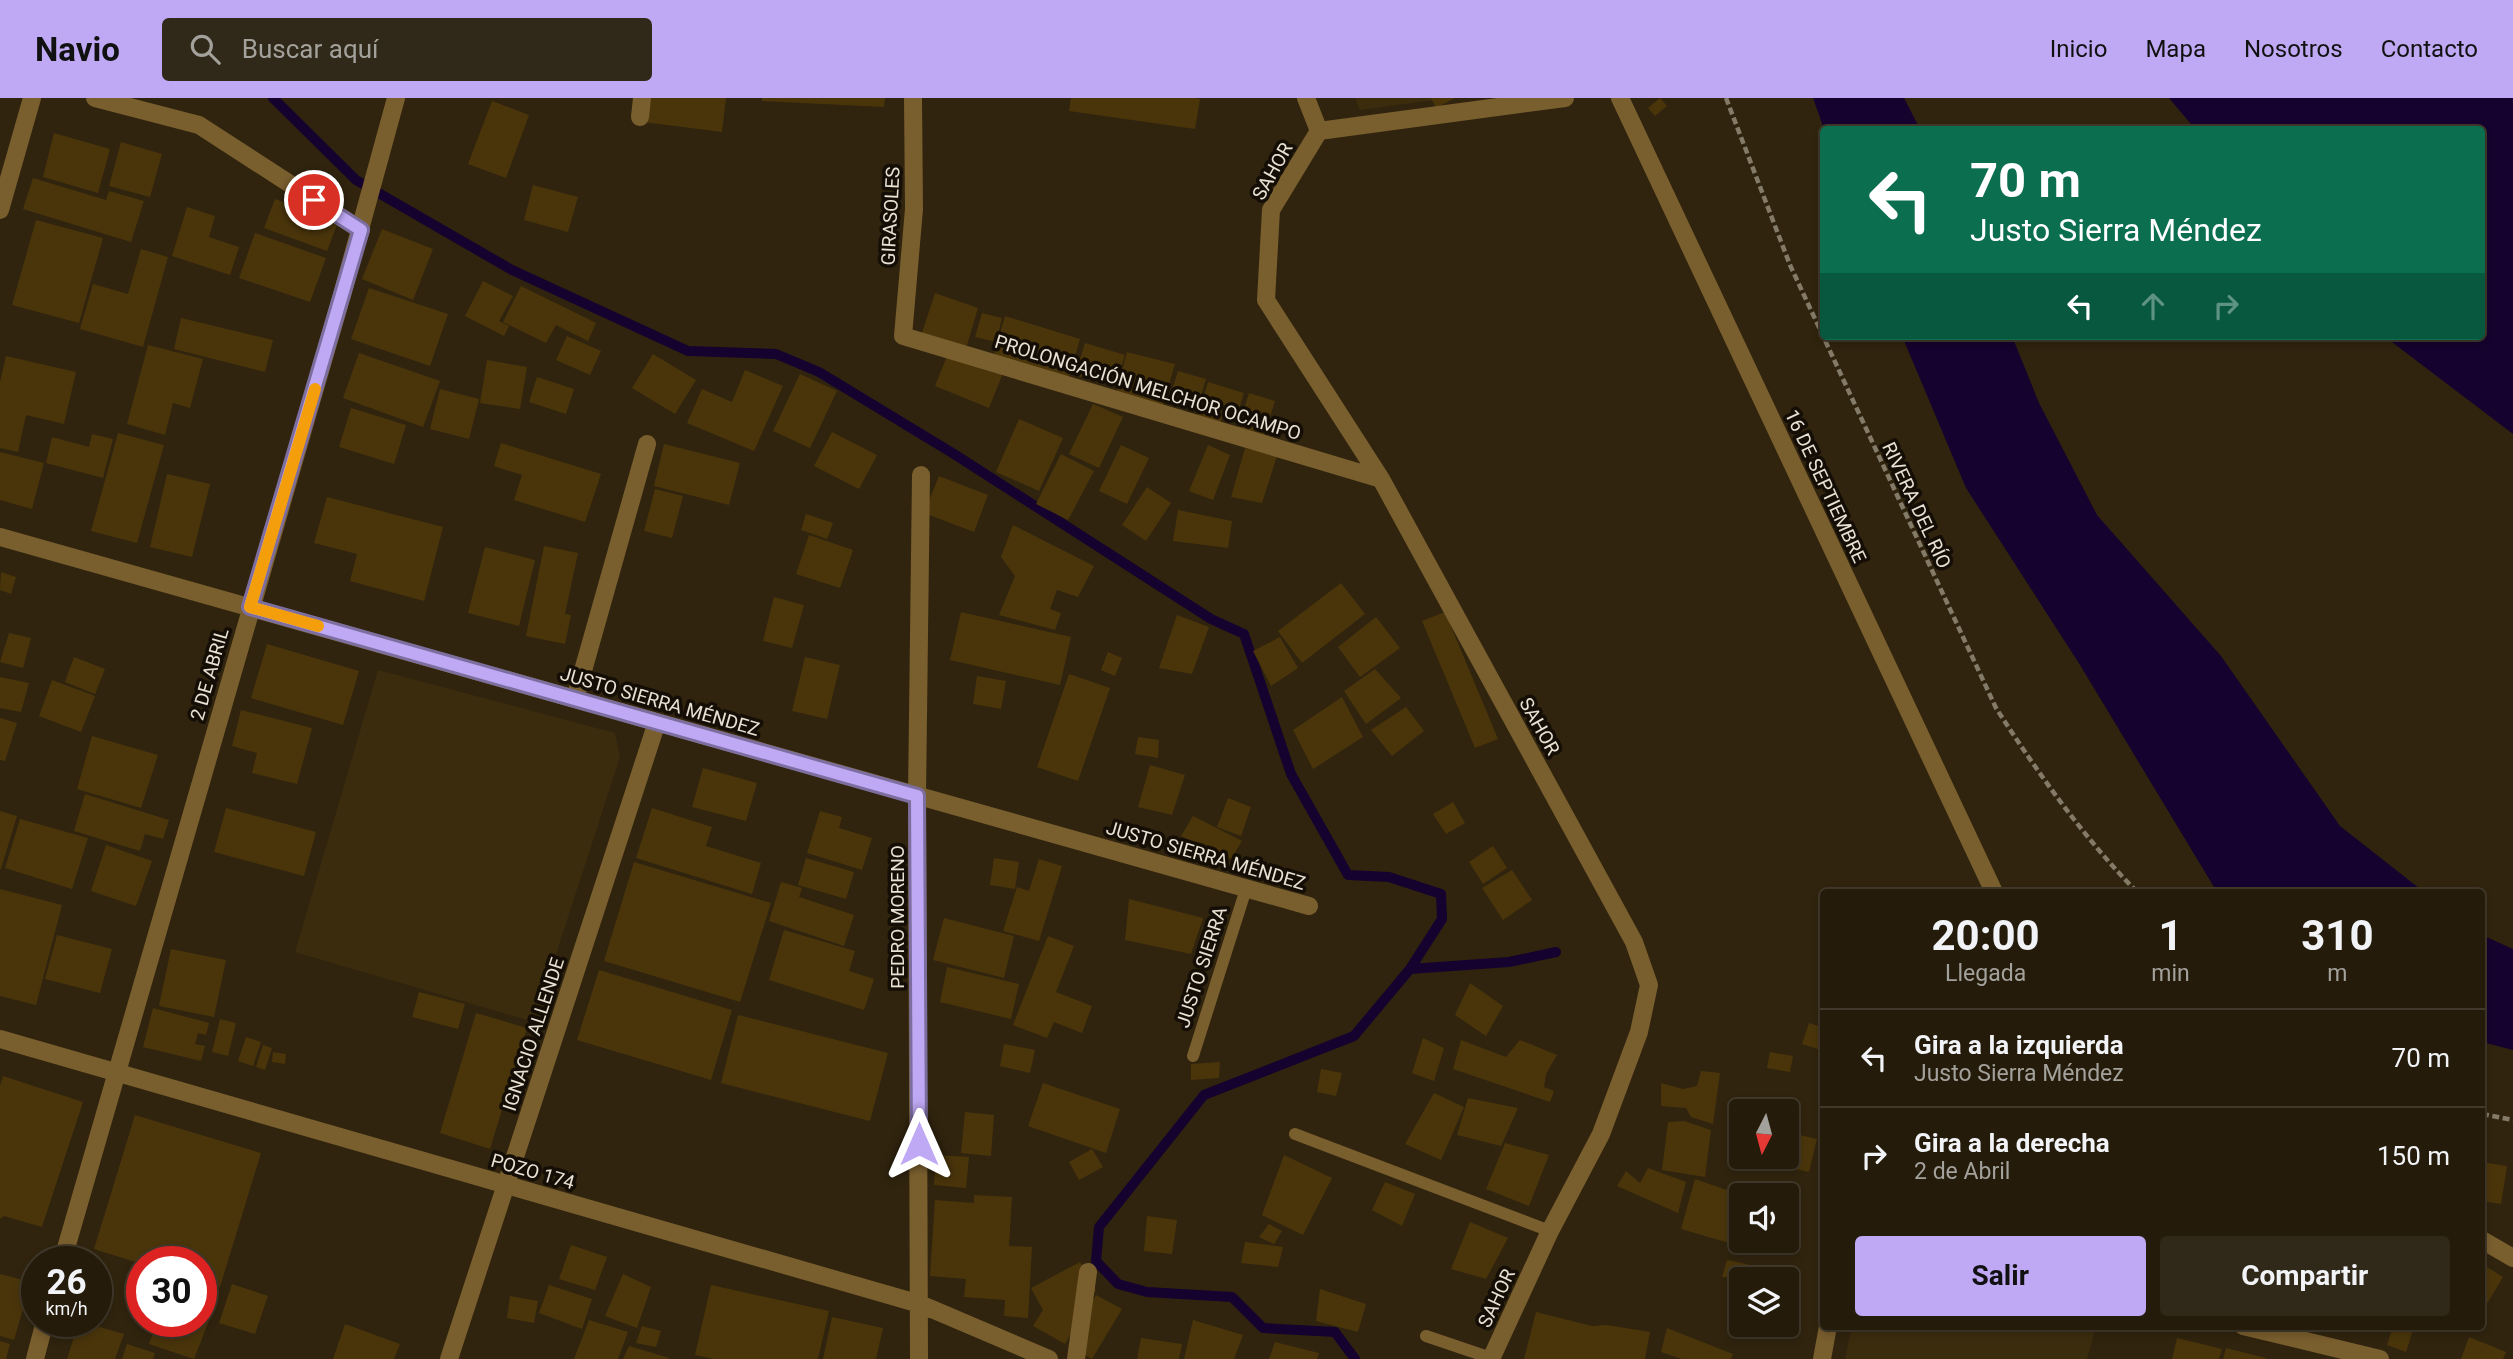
<!DOCTYPE html>
<html lang="es">
<head>
<meta charset="utf-8">
<style>
	body { margin:0; font-family:Roboto,sans-serif; background:#302818; color:#f1f3f6; height:100vh; display:flex; flex-direction:column; font-size:26px; white-space:nowrap }
	* { box-sizing:border-box; margin:0 }
	p { font-size:23px; color:#a3a19c }
	.icon { flex:none; width:38px; height:38px; fill:none; stroke:currentColor; stroke-width:2; stroke-linecap:round; stroke-linejoin:round }
	.map { position:relative; flex:1; overflow:hidden }
	.side { position:absolute; left:1820px; top:791px; width:665px; height:441px; display:flex; flex-direction:column; background:#241b0a; border-radius:7px; box-shadow:0 4px 10px #0003,0 0 0 2px #41392b }
	.side>* { flex:none }
	.guide { position:absolute; left:1820px; top:28px; width:665px; height:214px; border-radius:7px; box-shadow:0 4px 10px #0003,0 0 0 2px #41392b; background:#0b6e4f; color:#fff; overflow:hidden }
	.needle { width:46px; rotate:186deg }
	.controls { position:absolute; left:1729px; top:1001px; display:grid; gap:14px }
	.controls a { display:grid; place-items:center; width:70px; height:70px; border-radius:7px; background:#241b0a; box-shadow:0 4px 10px #0003,0 0 0 2px #41392b; font-size:35px }
	.speed { position:absolute; left:21px; top:1148px; display:flex; gap:14px; font-size:35px; font-weight:700; text-align:center }
	.speed>* { display:grid; place-content:center; width:91px; height:91px; border-radius:50%; background:#241b0a; box-shadow:0 4px 10px #0003,0 0 0 2px #41392b; line-height:1 }
	.speed small { font-size:18px; font-weight:400 }
	.speed .limit { border:10px solid #d22; background:#fff; color:#111 }
	.pin { position:absolute; display:grid; place-items:center; width:60px; height:60px; color:#fff; margin:-30px; border:4px solid #fff; border-radius:50%; box-shadow:0 2px 7px #0007 }
	.me { position:absolute; width:77px; margin:-38px; rotate:0deg; stroke-linejoin:round; filter:drop-shadow(0 0 5px #0008) }
	.turn { display:flex; align-items:center; gap:24px; height:147px; padding:0 35px; font-size:32px }
	.turn .icon { width:91px; height:91px; stroke-width:2.5 }
	.turn b { display:block; font-size:49px; line-height:60px }
	.lanes { display:flex; align-items:center; height:66px; padding:0 35px; background:#0003; justify-content:center; gap:35px; direction:ltr }
	.lanes .off { opacity:.35 }
	.eta { display:flex; justify-content:space-evenly; align-items:center; height:119px; text-align:center }
	.eta b { font-size:42px; font-weight:700; line-height:49px }
	.button { display:flex; gap:14px; margin-top:auto; padding:14px 35px }
	.button a { flex:1; height:80px; border-radius:7px; background:#bfa9f4; color:#111; font-size:28px; font-weight:700; line-height:80px; text-align:center }
	.button a+a { background:#302818; color:#f1f3f6 }
	ul { padding:0; list-style:none }
	li { display:flex; align-items:center; gap:21px; height:98px; padding:0 35px; border-top:2px solid #41392b }
	li div { flex:1 }
	li b { display:block; font-size:26px }
	li em { font-style:normal }
	header { display:flex; align-items:center; gap:42px; box-sizing:border-box; height:98px; padding:0 35px; background:#bfa9f4; color:#111 }
	header strong { font-size:33px }
	nav { display:flex; gap:38px; margin-inline-start:auto; font-size:24px }
	.search { width:490px; height:63px; background:#302818; display:flex; align-items:center; gap:18px; box-sizing:border-box; padding:0 24px; border-radius:7px; color:#a3a19c; font-size:26px }
	.map>svg:first-child { display:block }
	.built { fill:#3c2c0e }
	.water { fill:#15022e }
	.lines { fill:none; stroke-linecap:round; stroke-linejoin:round }
	.stream { stroke:#15022e; stroke-width:10 }
	.building { fill:#4a350b }
	.path { stroke:#847a68; stroke-width:4.5; stroke-dasharray:7 3.5; stroke-linecap:butt }
	.service { stroke:#795e2e; stroke-width:12 }
	.minor { stroke:#795e2e; stroke-width:18 }
	.route-casing { stroke:#7c6e9f; stroke-width:18 }
	.route { stroke:#bfa9f4; stroke-width:12 }
	.slow { stroke:#f59e0b; stroke-width:12 }
	.labels { text-anchor:middle; stroke-width:7; stroke-linejoin:round; paint-order:stroke }
	.street-label { font-size:19px; fill:#e9e1d4; stroke:#140e06 }
</style>
</head>
<body>
<header>
<strong>Navio</strong>
<div class="search"><svg class="icon" aria-label="search" viewBox="0 0 24 24"><circle cx="10" cy="10" r="6"/><path d="M15 15l6 6"/></svg>Buscar aquí</div>
<nav><a>Inicio</a><a>Mapa</a><a>Nosotros</a><a>Contacto</a></nav>
</header>
<div class="map">
<svg width="2513" height="1261" viewBox="0 0 2513 1261">
	<rect width="100%" height="100%" fill="#30240e"/>
	<path class="built" d="M1355,0H1448L1360,12Z
		M378,572L615,635L620,659L534,924L295,854Z
		M1852,1228H2096V1229L2087,1261H1845Z"/>
	<path class="water" d="M1813,0H1904L1920,31H1824Z
		M2169,0H2513V336L2384,238H2482V32L2195,31Z
		M1902,238H2012L2039,305L2097,417L2221,558L2340,728L2424,794H2217L2080,567L1966,390Z
		M2482,837L2513,851V952L2482,944Z"/>
	<g class="lines">
		<path class="stream" d="M273,0L356,82L512,172L688,253L776,256L819,274L954,356L1211,521L1244,536L1291,676L1348,777L1389,779L1441,796L1442,821L1410,871
			M1355,1261L1335,1234L1263,1230L1232,1199L1147,1194L1118,1186L1096,1163L1099,1129L1204,997L1354,938L1410,871L1509,864L1556,854"/>
	</g>
	<path class="building" d="M646,0H726L722,34L643,24Z
		M762,0H885L884,9L762,3Z
		M1071,0H1196L1200,1L1195,31L1069,13Z
		M1431,0H1455L1436,10Z
		M1660,0L1667,8L1655,18L1648,10Z
		M492,3L529,17L506,80L468,66Z
		M54,35L110,51L98,95L43,79Z
		M121,44L162,56L150,99L109,88Z
		M33,80L106,102L109,93L144,103L131,144L23,111Z
		M533,87L578,99L568,134L524,122Z
		M275,101L338,124L327,153L264,130Z
		M187,109L215,118L209,139L239,149L230,177L172,158Z
		M36,122L103,140L79,225L12,207Z
		M382,131L433,151L413,202L362,181Z
		M255,135L326,160L310,204L239,180Z
		M141,151L168,159L143,249L80,231L93,186L128,196Z
		M483,183L513,198L499,223L509,228L504,238L465,218Z
		M521,188L596,225L588,243L556,227L546,245L503,224Z
		M369,190L448,216L430,268L351,241Z
		M935,195L978,210L965,254L920,241Z
		M982,215L1002,220L996,244L975,239Z
		M1005,218L1080,241L1068,282L993,260Z
		M181,220L273,242L265,274L174,251Z
		M567,238L601,253L590,277L556,262Z
		M1085,245L1125,257L1115,289L1075,277Z
		M148,247L203,261L190,310L173,305L165,337L127,326Z
		M949,253L1003,275L989,310L935,288Z
		M1127,254L1175,266L1163,307L1116,294Z
		M359,255L440,283L423,329L343,300Z
		M653,256L696,282L675,316L632,290Z
		M6,258L76,274L64,326L26,317L18,354L0,350V284Z
		M487,262L527,269L520,311L480,305Z
		M745,272L783,288L754,353L687,325L702,291L732,304Z
		M1178,273L1206,281L1197,310L1169,302Z
		M800,276L837,293L810,350L773,333Z
		M537,279L574,291L566,316L529,304Z
		M1208,284L1244,295L1239,311L1226,307L1220,326L1197,320Z
		M440,291L479,301L469,341L430,331Z
		M1249,295L1275,303L1264,338L1238,330Z
		M1093,306L1123,319L1099,370L1069,356Z
		M351,310L406,327L394,366L339,349Z
		M1019,321L1063,340L1039,393L996,374Z
		M832,334L877,357L859,391L814,368Z
		M118,335L164,347L137,445L91,433Z
		M92,336L113,341L103,380L46,365L52,339L89,349Z
		M501,345L601,376L585,424L514,402L522,377L494,368Z
		M664,346L740,365L729,407L654,388Z
		M1121,347L1149,360L1127,406L1099,393Z
		M1208,347L1230,357L1213,402L1189,393Z
		M1245,350L1277,358L1262,405L1231,399Z
		M0,354L44,365L32,411L0,402Z
		M1061,356L1094,373L1068,422L1036,406Z
		M167,376L210,386L192,459L150,449Z
		M939,378L988,397L974,434L924,415Z
		M1147,389L1171,405L1146,443L1122,427Z
		M655,391L683,398L672,440L644,433Z
		M327,399L443,429L424,503L350,483L357,456L314,445Z
		M1178,412L1232,423L1228,450L1173,443Z
		M806,416L833,425L827,441L801,432Z
		M1013,427L1094,468L1078,499L1057,492L1050,511L1061,515L1055,532L999,517L1015,478L1001,459Z
		M809,437L853,452L840,490L796,476Z
		M544,448L578,455L565,516L571,517L565,546L526,538Z
		M485,449L535,462L519,528L468,515Z
		M1,474L16,479L11,496L0,492Z
		M1341,485L1365,516L1302,565L1278,533Z
		M774,499L804,507L792,550L763,543Z
		M961,514L1071,539L1060,587L950,562Z
		M1445,514L1498,641L1475,650L1422,523Z
		M1177,517L1209,529L1192,576L1159,570Z
		M1376,519L1400,550L1360,579L1338,549Z
		M9,535L31,540L23,570L0,564Z
		M1280,539L1298,570L1271,588L1253,553Z
		M267,546L359,573L343,627L251,600Z
		M1108,554L1122,560L1115,578L1101,572Z
		M74,559L105,571L95,596L65,584Z
		M805,559L840,567L827,621L792,613Z
		M1375,571L1401,600L1366,626L1344,593Z
		M1069,576L1110,590L1078,683L1037,669Z
		M977,578L1006,583L1001,611L973,606Z
		M0,579L29,585L21,614L0,610Z
		M52,582L95,598L81,634L39,618Z
		M1342,599L1363,639L1313,671L1293,632Z
		M1406,609L1424,633L1392,658L1371,632Z
		M241,612L312,630L297,686L252,675L257,655L232,648Z
		M0,620L17,625L5,663L0,662Z
		M92,638L158,657L141,710L77,691Z
		M1138,639L1159,642L1158,660L1135,656Z
		M1150,667L1185,677L1172,717L1138,709Z
		M703,670L757,685L746,723L692,709Z
		M85,696L169,722L163,741L145,736L140,753L74,733Z
		M1228,700L1251,709L1241,738L1217,729Z
		M1453,704L1465,725L1446,736L1433,716Z
		M226,710L316,734L304,778L214,754Z
		M652,710L712,729L706,748L761,765L752,796L636,760Z
		M0,713L17,718L1,771H0Z
		M820,713L842,719L839,730L872,740L862,772L807,755Z
		M1193,718L1242,743L1231,761L1181,738Z
		M20,721L88,740L72,791L5,770Z
		M106,747L152,763L136,808L91,793Z
		M1493,748L1507,770L1483,786L1469,764Z
		M806,760L854,774L846,801L798,787Z
		M994,760L1019,764L1015,791L990,787Z
		M1039,761L1062,768L1039,843L1003,833L1017,789L1029,793Z
		M634,764L771,805L740,904L604,863Z
		M1512,772L1532,802L1503,822L1482,790Z
		M781,784L802,790L799,799L854,817L844,848L769,823Z
		M0,791L62,807L36,907L0,898Z
		M1129,801L1203,820L1191,856L1125,842Z
		M944,820L1014,838L1004,880L933,862Z
		M784,832L855,853L849,873L874,881L864,912L769,882Z
		M57,837L112,851L100,895L45,881Z
		M1048,838L1074,848L1056,894L1092,908L1082,935L1054,924L1047,940L1013,927Z
		M171,851L226,862L214,919L159,908Z
		M947,869L1019,886L1011,921L940,904Z
		M599,872L732,912L711,982L577,942Z
		M1470,885L1503,908L1486,938L1455,917Z
		M419,894L465,906L458,931L412,919Z
		M153,910L209,925L206,937L198,935L195,946L205,948L201,963L143,949Z
		M476,915L527,930L490,1051L440,1035Z
		M738,917L888,955L870,1023L721,985Z
		M220,921L236,925L228,958L212,954Z
		M1809,925L1824,930V953L1802,946Z
		M246,939L261,944L253,968L238,963Z
		M1423,940L1444,950L1434,983L1412,975Z
		M1461,942L1506,959L1520,942L1557,957L1546,976L1544,989L1554,993L1550,1004L1453,971Z
		M1004,946L1035,952L1030,975L1000,968Z
		M263,947L272,950L265,972L256,969Z
		M273,954L286,956L285,966L272,964Z
		M1770,954L1793,958L1790,974L1767,970Z
		M1220,964L1219,980L1191,982V966Z
		M1321,971L1342,975L1336,998L1317,994Z
		M1701,973L1720,975L1713,1026L1691,1019L1686,1010L1661,1008V985L1683,991L1697,988Z
		M3,978L83,1004L42,1129L4,1118L0,1121V988Z
		M1043,985L1120,1011L1106,1055L1028,1028Z
		M1434,995L1464,1009L1441,1062L1405,1046Z
		M1468,1000L1518,1010L1501,1048L1457,1037Z
		M965,1014L994,1017L991,1058L961,1055Z
		M135,1017L261,1055L220,1189L201,1183V1164L142,1166L94,1151Z
		M1684,1023L1711,1032L1705,1079L1662,1072L1668,1024Z
		M1787,1034L1817,1041L1809,1074L1760,1063L1761,1059H1787Z
		M1505,1045L1549,1057L1529,1108L1486,1091Z
		M1092,1051L1103,1069L1079,1082L1069,1064Z
		M936,1057L969,1059L966,1090L934,1087Z
		M1284,1057L1332,1080L1303,1137L1262,1117Z
		M2482,1064L2507,1068L2501,1106L2482,1103Z
		M1648,1070L1686,1084L1678,1115L1617,1088L1626,1073L1640,1085Z
		M1695,1081L1741,1097L1743,1149L1681,1131Z
		M1385,1084L1415,1096L1402,1128L1372,1112Z
		M974,1097L1012,1099L1009,1148L1032,1149L1028,1220L1004,1218L1005,1202L964,1199L966,1181L930,1178L935,1102L974,1105Z
		M1147,1118L1177,1122L1172,1156L1144,1153Z
		M1470,1124L1508,1140L1486,1181L1451,1171Z
		M1269,1126L1282,1133L1274,1146L1259,1139Z
		M1757,1143H1787L1784,1151Z
		M1245,1144L1283,1149L1278,1169L1241,1165Z
		M571,1147L607,1159L595,1192L559,1181Z
		M1727,1162L1760,1169L1758,1181L1722,1179Z
		M1080,1164L1096,1192L1065,1246L1033,1228L1043,1212L1031,1190Z
		M2482,1166L2503,1179L2482,1214Z
		M0,1176L31,1184L14,1242L0,1238Z
		M623,1176L651,1189L637,1230L605,1218Z
		M232,1186L268,1198L255,1236L219,1225Z
		M549,1187L592,1201L582,1231L539,1215Z
		M711,1187L829,1213L818,1261H714L695,1257Z
		M1320,1191L1366,1206L1358,1234L1316,1223Z
		M201,1196L217,1202L194,1261L149,1246L157,1223H201Z
		M1096,1197L1122,1211L1092,1261L1068,1248Z
		M510,1198L538,1203L534,1225L507,1220Z
		M1536,1214L1592,1228L1607,1227L1650,1234L1645,1261H1524Z
		M832,1219L883,1230L876,1261H823Z
		M589,1222L628,1234L618,1261H574Z
		M1193,1222L1243,1237L1234,1261H1184Z
		M79,1223L124,1236L115,1261H67Z
		M345,1226L400,1246L394,1261H333Z
		M642,1228L661,1233L656,1249L636,1245Z
		M2393,1228L2413,1232L2406,1254L2387,1247Z
		M1667,1230L1733,1256L1731,1261H1682L1661,1254Z
		M2469,1239L2506,1254L2503,1261H2461Z
		M1141,1240L1182,1246L1179,1261H1137Z
		M2177,1240L2222,1251L2219,1261H2172Z
		M0,1243L10,1246L6,1261H0Z
		M1275,1244L1319,1255L1317,1261H1269Z
		M127,1246L155,1255L153,1261H122Z
		M629,1248L669,1260V1261H623Z
		M2226,1250L2266,1260V1261H2223Z"/>
	<g class="lines">
		<path class="path" d="M1726,0L1790,167L1996,610C2038,675 2083,739 2137,794
			M2482,1016L2513,1022"/>
		<path class="service" d="M1193,958L1246,791
			M1295,1036L1550,1133
			M1426,1238L1491,1260"/>
		<path class="minor" d="M95,0L199,27L361,132
			M913,0L914,111L903,238L1381,381
			M1306,0L1319,33
			M1620,0L1994,794
			M640,19L642,0
			M1319,33L1271,112L1266,202L1381,381L1634,844L1649,887L1639,934L1601,1036L1550,1133L1491,1261
			M1319,33L1565,0
			M0,112L32,0
			M0,439L1309,808
			M575,601L647,346
			M0,941L920,1206L1049,1261
			M2482,1142L2513,1160
			M62,1164L342,197L396,0
			M2243,1228L2380,1261
			M35,1261L45,1223
			M449,1261L657,624
			M919,1261L917,698L921,377
			M1076,1261L1088,1174
			M1822,1261L1828,1228"/>
	</g>
	<g class="lines">
		<g class="route-casing">
			<path id="route" d="M314,102L361,132L250,509L917,698L919,1046"/>
		</g>
		<use href="#route" class="route"/>
		<path class="slow" d="M315,291L250,509L318,528"/>
	</g>
	<g class="labels">
		<g class="street-label">
			<text transform="translate(1272 73) rotate(-61)" y="7">SAHOR</text>
			<text transform="translate(890 118) rotate(-87)" y="7">GIRASOLES</text>
			<text transform="translate(1148 289) rotate(17)" y="7">PROLONGACIÓN MELCHOR OCAMPO</text>
			<text transform="translate(1826 388) rotate(65)" y="7">16 DE SEPTIEMBRE</text>
			<text transform="translate(1917 407) rotate(65)" y="7">RIVERA DEL RÍO</text>
			<text transform="translate(209 576) rotate(-74)" y="7">2 DE ABRIL</text>
			<text transform="translate(660 603) rotate(16)" y="7">JUSTO SIERRA MÉNDEZ</text>
			<text transform="translate(1540 628) rotate(61)" y="7">SAHOR</text>
			<text transform="translate(1206 757) rotate(16)" y="7">JUSTO SIERRA MÉNDEZ</text>
			<text transform="translate(897 819) rotate(-90)" y="7">PEDRO MORENO</text>
			<text transform="translate(1201 869) rotate(-72)" y="7">JUSTO SIERRA</text>
			<text transform="translate(533 936) rotate(-72)" y="7">IGNACIO ALLENDE</text>
			<text transform="translate(533 1073) rotate(16)" y="7">POZO 174</text>
			<text transform="translate(1496 1200) rotate(-65)" y="7">SAHOR</text>
		</g>
	</g>
</svg>
<div class="controls">
<a><svg class="needle" viewBox="-14 -14 28 28"><path d="M0-13l5 13h-10z" fill="#e53935"/><path d="M0 13l5-13h-10z" fill="#a3a19c"/></svg></a>
<a><svg class="icon" aria-label="sound" viewBox="0 0 24 24"><path d="M4 9h4l5-4v14l-5-4H4zM17 9q2 3 0 6"/></svg></a>
<a><svg class="icon" aria-label="layers" viewBox="0 0 24 24"><path d="M12 4l9 5-9 5-9-5zM3 14l9 5 9-5"/></svg></a>
</div>
<div class="speed"><div>26<small>km/h</small></div><div class="limit">30</div></div>
<div class="pin" style="left:314px;top:102px;background:#d93025"><svg class="icon" aria-label="arrive" viewBox="0 0 24 24"><path d="M6 21V4h12l-3 4 3 4H6"/></svg></div>
<svg class="me" style="left:919px;top:1046px" viewBox="-20 -20 40 40"><path d="M0-17L14 15 0 8-14 15z" fill="#bfa9f4" stroke="#fff" stroke-width="4"/></svg>
<div class="guide">
<div class="turn"><svg class="icon" aria-label="left" viewBox="0 0 24 24"><path d="M17 20v-9H6M10 6l-5 5 5 5"/></svg><div><b>70 m</b>Justo Sierra Méndez</div></div>
<div class="lanes"><svg class="icon" aria-label="left" viewBox="0 0 24 24"><path d="M17 20v-9H6M10 6l-5 5 5 5"/></svg><svg class="icon off" aria-label="ahead" viewBox="0 0 24 24"><path d="M12 20V5M6 11l6-6 6 6"/></svg><svg class="icon off" aria-label="right" viewBox="0 0 24 24"><path d="M7 20v-9h11M14 6l5 5-5 5"/></svg></div>
</div>
<section class="side">
<div class="eta">
<div><b>20:00</b><p>Llegada</p></div>
<div><b>1</b><p>min</p></div>
<div><b>310</b><p>m</p></div>
</div>
<ul>
<li><svg class="icon" aria-label="left" viewBox="0 0 24 24"><path d="M17 20v-9H6M10 6l-5 5 5 5"/></svg><div><b>Gira a la izquierda</b><p>Justo Sierra Méndez</p></div><em>70 m</em></li>
<li><svg class="icon" aria-label="right" viewBox="0 0 24 24"><path d="M7 20v-9h11M14 6l5 5-5 5"/></svg><div><b>Gira a la derecha</b><p>2 de Abril</p></div><em>150 m</em></li>
</ul>
<div class="button"><a>Salir</a><a>Compartir</a></div>
</section>
</div>
</body>
</html>
